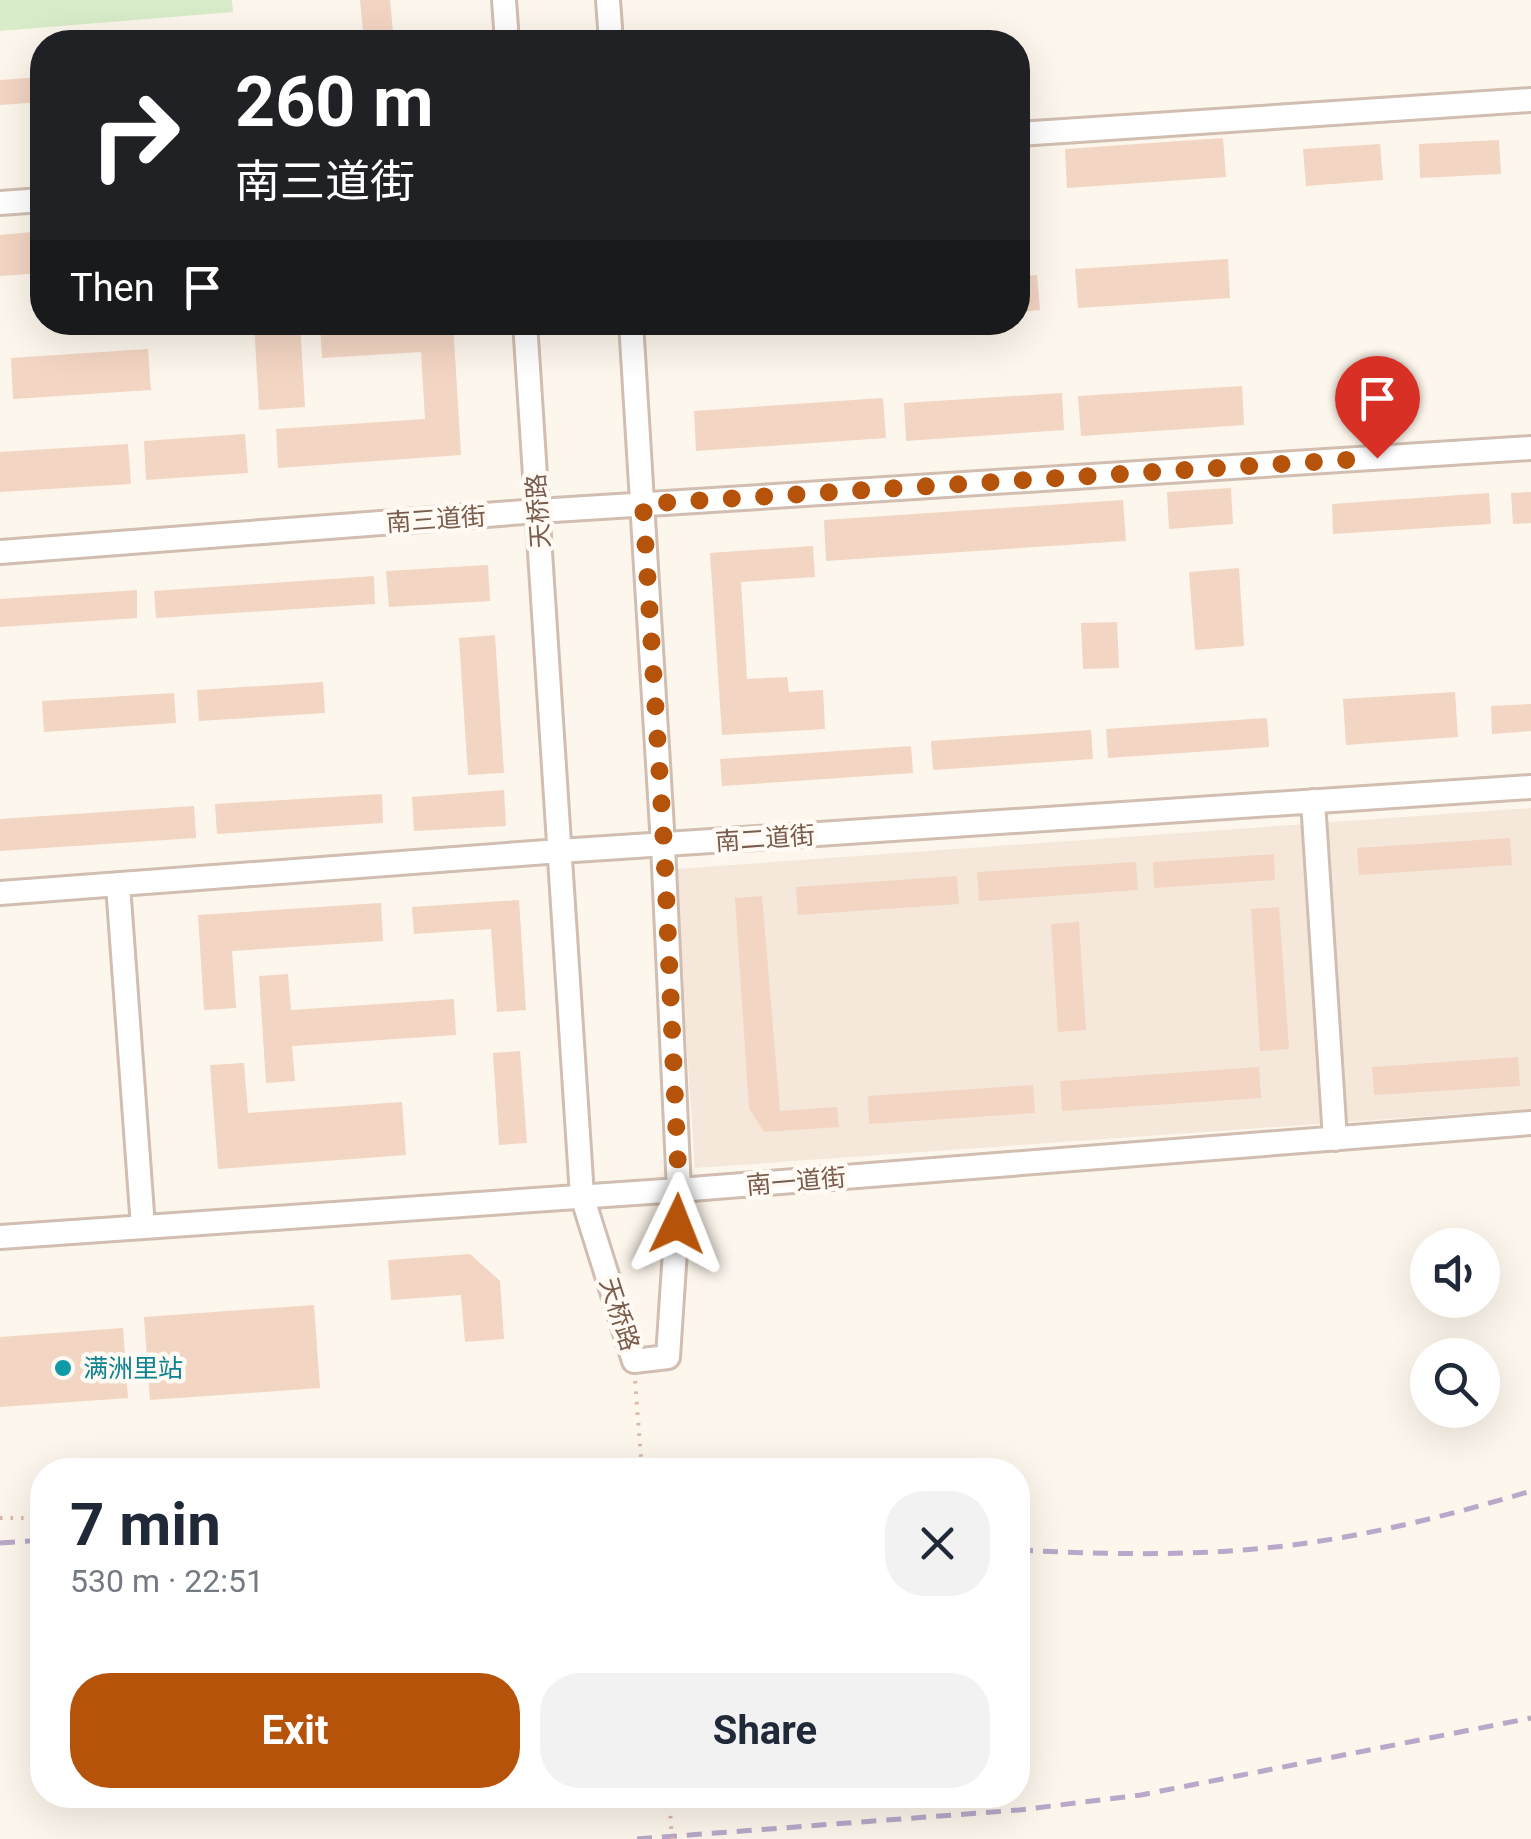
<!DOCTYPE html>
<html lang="en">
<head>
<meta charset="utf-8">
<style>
	body { margin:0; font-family:Roboto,"Noto Sans SC",sans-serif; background:#f2f2f3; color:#1f2937; height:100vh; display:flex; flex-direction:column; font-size:38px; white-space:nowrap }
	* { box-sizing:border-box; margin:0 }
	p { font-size:32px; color:#747a83 }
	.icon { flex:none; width:55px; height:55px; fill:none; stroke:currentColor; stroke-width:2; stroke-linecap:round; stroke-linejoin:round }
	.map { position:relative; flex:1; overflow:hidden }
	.panel { position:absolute; left:30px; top:1458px; width:1000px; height:350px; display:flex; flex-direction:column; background:#fff; border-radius:40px; box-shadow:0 10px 40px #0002 }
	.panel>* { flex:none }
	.top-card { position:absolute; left:30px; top:30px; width:1000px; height:305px; border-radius:40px; box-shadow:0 10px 40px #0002; background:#202124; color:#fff; overflow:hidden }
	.buttons { position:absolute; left:1410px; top:1228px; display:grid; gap:20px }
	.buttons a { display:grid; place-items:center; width:90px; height:90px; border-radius:50%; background:#fff; box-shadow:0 10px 40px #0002; font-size:50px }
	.pin { position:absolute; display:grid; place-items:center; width:85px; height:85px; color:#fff; margin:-102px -42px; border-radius:50% 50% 50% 0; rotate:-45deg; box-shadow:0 0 10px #0007 }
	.pin .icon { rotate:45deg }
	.me { position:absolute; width:110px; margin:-55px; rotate:2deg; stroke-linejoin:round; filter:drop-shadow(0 0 8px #0008) }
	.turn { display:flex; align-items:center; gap:35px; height:210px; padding:0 40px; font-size:45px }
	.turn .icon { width:130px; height:130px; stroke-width:2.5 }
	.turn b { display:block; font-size:70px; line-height:85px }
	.then { display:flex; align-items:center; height:95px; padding:0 40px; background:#0003; gap:20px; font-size:38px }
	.round { display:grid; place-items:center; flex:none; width:105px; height:105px; border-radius:40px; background:#f2f2f3 }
	.overview { display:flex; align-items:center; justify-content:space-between; height:170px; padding:0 40px }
	h1 { font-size:60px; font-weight:700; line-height:75px }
	.action { display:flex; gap:20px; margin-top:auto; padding:20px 40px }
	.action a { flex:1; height:115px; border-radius:40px; background:#b45309; color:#fff; font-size:40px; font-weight:700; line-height:115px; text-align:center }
	.action a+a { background:#f2f2f3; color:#1f2937 }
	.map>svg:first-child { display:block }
	.residential { fill:#f5e8da }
	.green { fill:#d8ecc9 }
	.building { fill:#f3d5c3 }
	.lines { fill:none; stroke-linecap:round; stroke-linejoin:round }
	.street-casing { stroke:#d1beb0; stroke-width:28 }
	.path { stroke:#d9b8a5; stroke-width:4; stroke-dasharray:2.5 8; stroke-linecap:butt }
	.street { stroke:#fff; stroke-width:22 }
	.rail { stroke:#b9a8c9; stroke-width:5; stroke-dasharray:15 10; stroke-linecap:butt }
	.path-bridge { stroke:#d9b8a5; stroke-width:4; stroke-dasharray:2.5 8; stroke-linecap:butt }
	.route { stroke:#b45309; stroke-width:18; stroke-dasharray:0 32.4 }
	.culture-dot { fill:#0f9aa8; stroke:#fffaf3; stroke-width:4 }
	.labels { text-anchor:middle; stroke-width:9; stroke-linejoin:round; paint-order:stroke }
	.street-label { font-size:25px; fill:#7a5c4d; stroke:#fffaf3 }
	.culture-label { font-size:25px; fill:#0d838f; stroke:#fffaf3; text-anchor:start }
</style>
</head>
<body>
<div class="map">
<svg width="1531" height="1839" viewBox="0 0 1531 1839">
	<rect width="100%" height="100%" fill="#fdf6ec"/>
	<path class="residential" d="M1531,808V1109L695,1168L675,869Z"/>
	<path class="green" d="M0,0H232L233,12L0,31Z"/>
	<path class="building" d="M360,0H390L394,42H364Z
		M42,77V102L0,105V80Z
		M1223,138L1226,177L1067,188L1065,149Z
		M1499,140L1501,174L1420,178L1419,144Z
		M1380,144L1383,180L1306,186L1303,149Z
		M1023,152L1026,192L1018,193V153Z
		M42,231V273L0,276V235Z
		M1228,259L1230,298L1078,308L1075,269Z
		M1037,275L1040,310L1018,312V276Z
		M254,322H300L305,407L259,410Z
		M320,322H453L461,455L278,468L276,429L425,419L421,352L322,358Z
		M148,349L151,390L13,399L11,358Z
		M1242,386L1244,425L1081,436L1078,396Z
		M1062,393L1064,430L906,441L904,403Z
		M883,398L886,438L696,451L694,411Z
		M245,434L248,473L146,480L144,441Z
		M128,444L131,484L0,492V452Z
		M1231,488L1233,524L1169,529L1167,492Z
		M1531,492V523L1513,524L1511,493Z
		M1489,493L1491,524L1333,534L1332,504Z
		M1123,500L1126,541L826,561L824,520Z
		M813,546L815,577L741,582L747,679L787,677L789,692L823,690L825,729L722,735L710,553Z
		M488,565L490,601L389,607L386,571Z
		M1239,568L1244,646L1195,650L1189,572Z
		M374,576L375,604L156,618L154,591Z
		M137,590V618L0,627V599Z
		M1117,622L1119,668L1083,669L1081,623Z
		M495,635L504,773L468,775L459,638Z
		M323,682L325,713L199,721L197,690Z
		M1455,692L1458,737L1346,745L1343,699Z
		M174,693L176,723L44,732L42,701Z
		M1531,704V731L1492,734L1491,706Z
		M1267,718L1269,747L1108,758L1106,729Z
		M1091,730L1093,759L933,770L931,741Z
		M911,746L913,773L722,786L720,759Z
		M504,790L506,826L414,831L412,797Z
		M382,794L383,823L217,834L215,804Z
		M194,806L196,838L0,851V819Z
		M1510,838L1512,865L1359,875L1357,848Z
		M1274,854L1275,880L1154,888L1153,862Z
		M1136,862L1138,890L979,901L977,872Z
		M957,876L959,904L798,915L796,887Z
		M762,896L780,1111L837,1107L839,1127L764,1132L749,1108L735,898Z
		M519,900L526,1010L497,1012L491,929L414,934L412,907Z
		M381,903L383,941L232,951L236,1008L204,1010L198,915Z
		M1279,907L1289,1049L1260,1051L1251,909Z
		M1079,922L1086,1030L1058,1032L1051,924Z
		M288,974L291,1010L454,999L456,1035L292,1046L295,1081L266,1083L259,976Z
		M520,1051L527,1143L499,1145L493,1053Z
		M1518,1057L1520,1086L1374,1095L1372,1067Z
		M244,1063L248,1113L402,1102L406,1155L218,1169L210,1065Z
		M1259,1067L1261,1098L1062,1111L1060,1081Z
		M1033,1085L1035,1113L869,1124L868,1096Z
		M470,1254L500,1281L504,1339L465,1342L461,1295L391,1300L388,1260Z
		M314,1305L320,1388L150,1400L144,1317Z
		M123,1328L128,1398L0,1407V1337Z"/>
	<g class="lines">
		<g class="street-casing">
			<path id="street" d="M504,0L507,42
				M608,0L611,42
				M1018,134L1531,100
				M0,203L42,200
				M525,322L582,1196L634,1361L668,1357L679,1190L663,845L631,322
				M0,552L538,511L1531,448
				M1313,801L1335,1139
				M118,885L143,1227
				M0,893L560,851L1531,787
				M0,1237L679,1190L1531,1123"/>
		</g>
		<path class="path" d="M635,1381L642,1470
			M0,1518H34"/>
		<use href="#street" class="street"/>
		<path class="rail" d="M0,1543L42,1540
			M1018,1550C1097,1554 1175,1556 1255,1549C1348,1541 1441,1518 1531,1491
			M637,1839L1019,1810L1141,1795L1531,1718"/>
		<path class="path-bridge" d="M669,1795L672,1839"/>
	</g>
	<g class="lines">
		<path class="route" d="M677,1224L679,1190L664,845L643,504L1377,458"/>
	</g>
	<circle class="culture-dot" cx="63" cy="1368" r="10"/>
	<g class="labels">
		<g class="street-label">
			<text transform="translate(538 511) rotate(-94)" y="9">天桥路</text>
			<text transform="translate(436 519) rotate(-4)" y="9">南三道街</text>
			<text transform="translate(765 838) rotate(-4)" y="9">南二道街</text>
			<text transform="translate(796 1181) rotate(-5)" y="9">南一道街</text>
			<text transform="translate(620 1314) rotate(72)" y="9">天桥路</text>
		</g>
		<g class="culture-label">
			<text x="83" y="1377">满洲里站</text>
		</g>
	</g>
</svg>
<div class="buttons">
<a><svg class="icon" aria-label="sound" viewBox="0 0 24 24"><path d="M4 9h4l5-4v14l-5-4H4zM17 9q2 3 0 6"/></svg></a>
<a><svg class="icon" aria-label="search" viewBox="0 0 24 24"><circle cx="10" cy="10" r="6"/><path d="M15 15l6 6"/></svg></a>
</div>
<div class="pin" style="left:1377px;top:458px;background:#d93025"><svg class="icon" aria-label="arrive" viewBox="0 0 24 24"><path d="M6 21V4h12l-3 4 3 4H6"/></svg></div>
<svg class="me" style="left:677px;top:1224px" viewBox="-20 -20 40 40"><path d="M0-17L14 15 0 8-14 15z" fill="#b45309" stroke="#fff" stroke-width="4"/></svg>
<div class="top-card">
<div class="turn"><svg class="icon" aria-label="right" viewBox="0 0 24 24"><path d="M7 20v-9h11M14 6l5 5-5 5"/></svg><div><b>260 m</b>南三道街</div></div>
<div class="then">Then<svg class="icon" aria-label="arrive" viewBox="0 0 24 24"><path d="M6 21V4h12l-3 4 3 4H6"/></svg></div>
</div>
<section class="panel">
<div class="overview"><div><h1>7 min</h1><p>530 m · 22:51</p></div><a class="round"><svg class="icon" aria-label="close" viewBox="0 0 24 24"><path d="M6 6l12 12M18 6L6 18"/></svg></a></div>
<div class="action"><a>Exit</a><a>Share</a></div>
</section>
</div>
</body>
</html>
